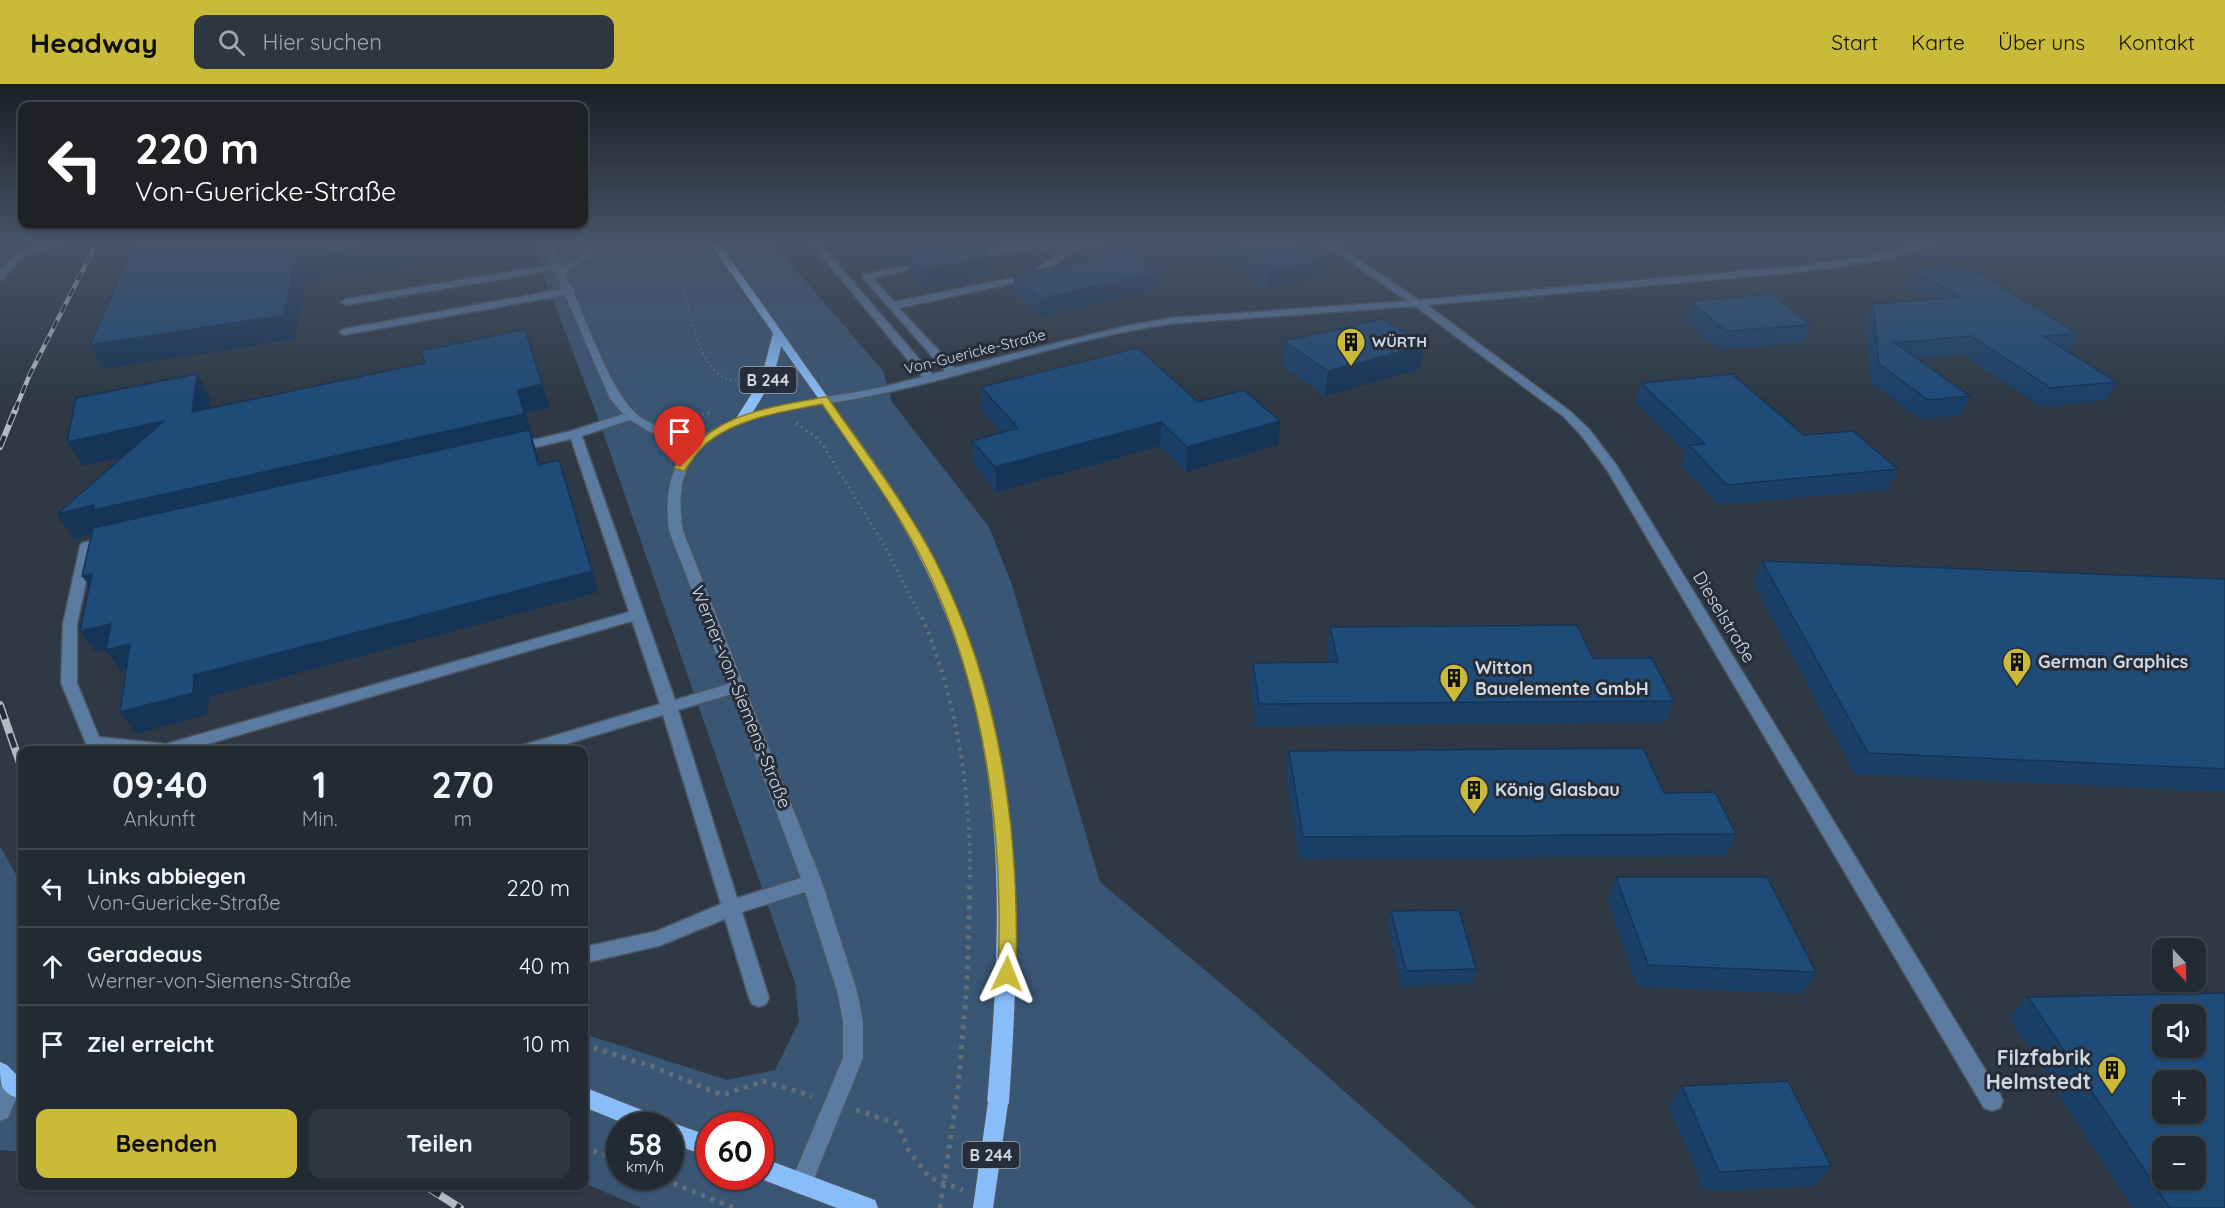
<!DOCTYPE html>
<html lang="de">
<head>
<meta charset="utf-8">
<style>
	body { margin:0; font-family:Quicksand,sans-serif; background:#2e3740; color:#f1f3f6; height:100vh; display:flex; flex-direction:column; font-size:22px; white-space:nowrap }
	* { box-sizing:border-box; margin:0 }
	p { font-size:20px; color:#a2a7ac }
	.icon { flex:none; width:33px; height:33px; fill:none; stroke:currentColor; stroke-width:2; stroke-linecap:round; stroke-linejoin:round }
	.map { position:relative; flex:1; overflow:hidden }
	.side { position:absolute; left:18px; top:662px; width:570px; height:444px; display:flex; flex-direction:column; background:#222b34; border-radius:12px; box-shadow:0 2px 4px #0004,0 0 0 2px #3f474f }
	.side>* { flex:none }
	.top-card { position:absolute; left:18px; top:18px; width:570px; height:126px; border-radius:12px; box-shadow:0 2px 4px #0004,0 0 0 2px #3f474f; background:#202124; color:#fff; overflow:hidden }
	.needle { width:39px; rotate:158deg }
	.controls { position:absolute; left:2152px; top:854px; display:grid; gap:12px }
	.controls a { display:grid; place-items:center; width:54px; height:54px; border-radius:12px; background:#222b34; box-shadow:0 2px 4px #0004,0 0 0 2px #3f474f; font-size:30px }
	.speed { position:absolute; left:606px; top:1028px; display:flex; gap:12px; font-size:30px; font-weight:700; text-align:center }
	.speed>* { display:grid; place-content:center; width:78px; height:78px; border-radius:50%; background:#222b34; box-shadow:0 2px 4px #0004,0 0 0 2px #3f474f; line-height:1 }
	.speed small { font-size:15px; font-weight:400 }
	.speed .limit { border:9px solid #d22; background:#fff; color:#111 }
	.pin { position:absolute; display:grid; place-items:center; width:51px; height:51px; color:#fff; margin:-62px -26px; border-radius:50% 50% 50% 0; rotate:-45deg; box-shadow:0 0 6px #0007 }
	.pin .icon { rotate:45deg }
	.me { position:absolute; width:66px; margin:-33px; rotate:2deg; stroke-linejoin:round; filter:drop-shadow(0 0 4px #0008) }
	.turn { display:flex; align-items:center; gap:21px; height:126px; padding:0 18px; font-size:27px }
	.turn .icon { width:78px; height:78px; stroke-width:2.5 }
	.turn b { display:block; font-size:42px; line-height:51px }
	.eta { display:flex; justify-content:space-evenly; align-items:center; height:102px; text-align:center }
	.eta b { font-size:36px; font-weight:800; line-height:42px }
	.primary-button { display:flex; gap:12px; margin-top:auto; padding:12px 18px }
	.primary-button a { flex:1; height:69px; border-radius:12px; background:#c9ba3a; color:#111; font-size:24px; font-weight:800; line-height:69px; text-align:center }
	.primary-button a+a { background:#2e3740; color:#f1f3f6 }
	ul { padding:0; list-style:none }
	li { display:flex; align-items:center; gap:18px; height:78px; padding:0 18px; border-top:2px solid #3f474f }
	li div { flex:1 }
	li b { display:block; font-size:22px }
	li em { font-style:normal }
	header { display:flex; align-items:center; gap:36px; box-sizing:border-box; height:84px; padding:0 30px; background:#c9ba3a; color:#111 }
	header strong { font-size:28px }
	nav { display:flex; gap:33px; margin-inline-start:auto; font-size:21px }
	.search { width:420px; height:54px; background:#2e3740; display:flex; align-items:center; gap:15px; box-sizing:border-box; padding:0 21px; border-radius:12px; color:#a2a7ac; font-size:22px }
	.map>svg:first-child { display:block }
	.green { fill:#3a5675; fill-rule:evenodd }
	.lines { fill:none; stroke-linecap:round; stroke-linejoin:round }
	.minor-casing { stroke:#4b5561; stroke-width:3 }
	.major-casing { stroke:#4b5561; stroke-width:3 }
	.path-far3 { stroke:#646e78; stroke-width:2; stroke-dasharray:2 3; stroke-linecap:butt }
	.path-far2 { stroke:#646e78; stroke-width:3; stroke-dasharray:2 4; stroke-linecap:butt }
	.path-far1 { stroke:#646e78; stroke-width:4; stroke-dasharray:3 5; stroke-linecap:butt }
	.path { stroke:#646e78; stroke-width:5; stroke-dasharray:4 6; stroke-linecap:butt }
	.minor { fill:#5b7ba0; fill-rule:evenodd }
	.major { fill:#88bdf9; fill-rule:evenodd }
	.rail-far3-casing { stroke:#b3bbc3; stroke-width:4.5 }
	.rail-far2-casing { stroke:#b3bbc3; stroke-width:6 }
	.rail-far1-casing { stroke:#b3bbc3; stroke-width:8 }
	.rail-casing { stroke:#b3bbc3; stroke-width:8 }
	.rail-far3 { stroke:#252e3a; stroke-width:3; stroke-dasharray:9; stroke-linecap:butt }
	.rail-far2 { stroke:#252e3a; stroke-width:4; stroke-dasharray:12; stroke-linecap:butt }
	.rail-far1 { stroke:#252e3a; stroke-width:5; stroke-dasharray:15; stroke-linecap:butt }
	.rail { stroke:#252e3a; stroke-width:6; stroke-dasharray:19; stroke-linecap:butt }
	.major-bridge-casing { stroke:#4b5561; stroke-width:23; stroke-linecap:butt }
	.path-bridge { stroke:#646e78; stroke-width:5; stroke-dasharray:4 6; stroke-linecap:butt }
	.major-bridge { stroke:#88bdf9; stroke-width:20 }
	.wall { fill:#1b4068 }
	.shaded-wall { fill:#163455 }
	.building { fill:#1f4b79; stroke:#163455; stroke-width:1.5; fill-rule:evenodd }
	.route { fill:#c9ba3a; stroke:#837926; stroke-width:1.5 }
	.labels { text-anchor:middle; stroke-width:6; stroke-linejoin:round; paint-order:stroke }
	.far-poi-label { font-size:15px; font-weight:bold; fill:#d0d7de; stroke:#252e3a; text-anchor:start }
	.far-street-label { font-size:15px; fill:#d0d7de; stroke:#252e3a }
	.shield { fill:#252e3a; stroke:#9da4ad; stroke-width:1.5 }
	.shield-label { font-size:16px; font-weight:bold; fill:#d0d7de }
	.street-label { font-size:18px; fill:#d0d7de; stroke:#252e3a }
	.poi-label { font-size:18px; font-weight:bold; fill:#d0d7de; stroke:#252e3a; text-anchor:start }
	.near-poi-label { font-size:21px; font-weight:bold; fill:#d0d7de; stroke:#252e3a; text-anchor:end }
</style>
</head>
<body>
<header>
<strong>Headway</strong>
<div class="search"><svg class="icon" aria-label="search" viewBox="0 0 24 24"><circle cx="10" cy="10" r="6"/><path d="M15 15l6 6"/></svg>Hier suchen</div>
<nav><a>Start</a><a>Karte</a><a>Über uns</a><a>Kontakt</a></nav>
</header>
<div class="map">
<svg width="2225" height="1124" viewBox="0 0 2225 1124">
	<rect width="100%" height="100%" fill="#2e3945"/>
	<path class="green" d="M531,158H772L883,287L892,318L989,443L1012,501L1100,798L1257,930L1476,1124H642L584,1099V950L727,996L775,986L799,937L795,899L598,334ZM620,1041H670V1092H620ZM710,1041H760V1092H710Z
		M0,762L22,801V1068L0,1066Z"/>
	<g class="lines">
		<g class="minor-casing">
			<path id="minor" d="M52,158H68L22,173L3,195L0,196V187L16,169Z
				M542,158H551L562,183L584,170L585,165L583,158H592L595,165L591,173L565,190L575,207L574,209C589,242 612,311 639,332C657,345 679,349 700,353C752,322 810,316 868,306C886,303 904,297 922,293L810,158H819L932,290L945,287L863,194V190L930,178V182L873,194L894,218L1031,190L1062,166L1031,164L965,176L962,175V171L1031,158L1070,162L1088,158H1108L1073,167L1037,194L899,224L955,284L1126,242L1171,234L1407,217L1322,158H1333L1419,216L1800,182L1866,173L1927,158H1945L1866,179L1800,188L1427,221L1571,328L1589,345L1617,382L2000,1010L2003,1017L2000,1024L1992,1027L1984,1024L1607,386L1581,351L1563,332L1415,222C1361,226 1306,230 1252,234C1225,236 1197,237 1170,240C1069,254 971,292 870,312C819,323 749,325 706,360C679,382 678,415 683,447L822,798L857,907L863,937V974L812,1100L809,1108L801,1111L793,1108L790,1100L843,974V937L837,907L805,808L742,828L769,914L766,920L759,923L752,920L749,914L725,835L659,862L584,879V863L657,847L721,820L663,631L546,666H518L520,662L660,620L632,537L187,666H112L87,662L61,599L63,540L80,462L82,459L108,453L113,454L115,457L113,460L93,465L77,540V599L99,653L166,660L629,528L571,355L515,368L509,364L511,361L571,347L623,330L610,315L565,211L344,251L339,248L344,245L562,205L554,186L346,221L341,218L346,215L551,181ZM630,336L650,348L693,359C668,384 665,413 669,447L728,600L675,616L582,352ZM732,610L801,794L737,814L678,626Z
				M11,991L18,994L22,1001L8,1034L0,1037V1002L4,994Z"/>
		</g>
		<g class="major-casing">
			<path id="major" d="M709,158H718C759,215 798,271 838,328C873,376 909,425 936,478C1025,653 1022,829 1009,1019L1006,1026L998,1029L990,1026L987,1019C1003,830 1010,653 922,478C884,401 830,332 781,262C776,292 763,314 745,339L741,340L735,336L761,295L773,249Z
				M0,978L7,981L22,996V1016C0,1008 0,1003 0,978Z
				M584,1003L662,1034L664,1040L670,1038L710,1052V1073L670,1059V1041H628L584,1023Z
				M760,1073L875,1116L878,1124H837L753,1092H760Z"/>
		</g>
		<path class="path-far3" d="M671,158C686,194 689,272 723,293C728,296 735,297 741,299"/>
		<path class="path-far2" d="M692,337L699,331L712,328
			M796,339L817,354L824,363L883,459L922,535"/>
		<path class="path-far1" d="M922,533C957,615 971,708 970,797"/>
		<path class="path" d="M584,961L651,982L722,1011L763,997L812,1012
			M958,1005L967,900L970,795
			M856,1026L898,1040L909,1067L930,1094L963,1106
			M584,1063L620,1077
			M655,1092L734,1124"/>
		<use href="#minor" class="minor"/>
		<use href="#major" class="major"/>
		<g class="rail-far3-casing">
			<path id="rail-far3" d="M15,326L30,290L97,158"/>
		</g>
		<g class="rail-far2-casing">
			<path id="rail-far2" d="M0,363L16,324"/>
		</g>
		<g class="rail-far1-casing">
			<path id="rail-far1" d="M0,621L22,685"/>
		</g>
		<g class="rail-casing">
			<path id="rail" d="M424,1101L460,1124"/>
		</g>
		<use href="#rail-far3" class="rail-far3"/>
		<use href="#rail-far2" class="rail-far2"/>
		<use href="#rail-far1" class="rail-far1"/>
		<use href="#rail" class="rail"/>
		<g class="major-bridge-casing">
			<path id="major-bridge" d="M983,1124L998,1019"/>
		</g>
		<path class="path-bridge" d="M940,1124L958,1005"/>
		<use href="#major-bridge" class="major-bridge"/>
	</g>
	<path class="wall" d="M864,158H982L976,160L990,173L991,191L922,205L908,189L907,179L900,180L896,176L882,179Z
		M1209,158H1298L1324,176L1322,193L1266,206L1209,165Z
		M1485,158H1619L1618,162L1570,172L1548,160L1502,169Z
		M1729,158H1748L1735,162Z
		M1912,184L2079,250L2069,268H2068L2117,298L2106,316L2041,323L1962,270L1916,274L1970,312L1960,331L1919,335L1871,298L1865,238L1873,220L1928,216L1904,201Z
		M1013,192L1158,205L1040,233L1014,209Z
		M1690,217L1811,241L1803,259L1719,266L1684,235Z
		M1284,257L1420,285L1325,312L1282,282Z
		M1641,299L1804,351L1898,385L1888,405L1719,421L1681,381L1686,368L1635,318Z
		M981,303L1198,318L1280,337L1278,361L1186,388L1160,362L997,408L974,381L972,357L1002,349L982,327Z
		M1762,477L2225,495V708L1855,690L1753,498Z
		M1330,543L1593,574L1674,617L1665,638L1256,642L1250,601L1253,579L1330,578L1327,564Z
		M1289,667L1664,709L1736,750L1725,772L1299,775L1286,688Z
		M1616,793L1816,888L1802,910L1637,902L1607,815Z
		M1391,827L1476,885L1472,900L1402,902L1388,842Z
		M2028,913L2225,1124H2133L2009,934Z
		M1682,1002L1831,1082L1815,1102L1705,1107L1669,1023Z"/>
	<path class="shaded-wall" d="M408,158H417V181L306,198L295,255L104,285L90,261L295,175Z
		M880,158H894L896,176L882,179Z
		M901,158H982L906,172L907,179L900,180L897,159Z
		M1505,158H1549L1548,160L1502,169Z
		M1574,158H1619L1618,162L1570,172Z
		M1736,158H1748L1735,162Z
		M990,173L991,191L922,205L920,187Z
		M1324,176L1322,193L1266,206L1268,189Z
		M1159,188L1158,205L1040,233L1039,215Z
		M525,245L550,324L526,329L533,354H532L536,365L545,401L107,447L74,455L57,430L518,306Z
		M1425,261L1420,285L1325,312L1328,287Z
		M197,290L210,313L206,352L192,328Z
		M164,337L178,361L83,382L67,358Z
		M1280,337L1278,361L1186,388L1187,363Z
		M1161,338L1160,362L997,408L995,383Z
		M559,376L566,396L599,508L209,613L207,631L136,650L120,628L194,591Z
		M92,490L97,513L82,492Z
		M111,540L126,561L96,568L80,547Z
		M130,560L145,582L121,588L106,566Z"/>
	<path class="building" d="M135,158H408L295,175L284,231L90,261Z
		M1225,158H1298L1324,176L1268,189Z
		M975,159L990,173L920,187L906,172Z
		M1130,166L1159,188L1039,215L1013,192Z
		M1952,182L1979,189L2079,250L2043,252L2117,298L2051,304L1971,252L1895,259L1970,312L1928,316L1879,280L1873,220L1958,213L1912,184Z
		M1771,210L1811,241L1726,247L1690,217Z
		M1383,235L1425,261L1328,287L1284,257Z
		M525,245L542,300L518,306L524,330L93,426L94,421L57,430L164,337L67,358L76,314L197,290L192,328L425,279L421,267Z
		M1138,264L1198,318L1244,306L1280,337L1187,363L1161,338L995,383L972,357L1018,344L981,303Z
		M1732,290L1804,351L1853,347L1898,385L1727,401L1689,361L1705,360L1641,299Z
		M529,346L538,381L559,376L592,487L194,591L193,609L120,628L130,560L106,566L111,540L80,547L92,490L82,492L93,444Z
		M1762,477L2225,495V685L1868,669Z
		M1577,541L1593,574H1652L1674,617L1259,620L1253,579L1338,578L1330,543Z
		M1643,664L1664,709L1715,708L1736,750L1303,753L1289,667Z
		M1616,793H1767L1816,888L1648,881Z
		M1459,826L1476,885L1406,887L1391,827Z
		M2225,909V1124H2170L2028,913ZM2163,930H2196V963H2163ZM2163,996H2196V1029H2163ZM2163,1062H2196V1095H2163Z
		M1788,997L1831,1082L1719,1088L1682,1002Z"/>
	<linearGradient id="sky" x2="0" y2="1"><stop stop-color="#191f26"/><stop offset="0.5" stop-color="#465468"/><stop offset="1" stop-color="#465468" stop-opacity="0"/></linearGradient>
	<rect width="2225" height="316" fill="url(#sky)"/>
	<path class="route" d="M825,313L828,314C865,368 906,420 936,478C1000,604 1020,750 1016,890L1013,895L1007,897L1000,895L998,890C1004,751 986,603 923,477C895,422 857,371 822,320C783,328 740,333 708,358C698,366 691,378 684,387L674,384C715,329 761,325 825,313Z"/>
	<defs>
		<g id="building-pin" transform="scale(1.5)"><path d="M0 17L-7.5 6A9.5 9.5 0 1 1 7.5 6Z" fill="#c9ba3a" stroke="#252e3a"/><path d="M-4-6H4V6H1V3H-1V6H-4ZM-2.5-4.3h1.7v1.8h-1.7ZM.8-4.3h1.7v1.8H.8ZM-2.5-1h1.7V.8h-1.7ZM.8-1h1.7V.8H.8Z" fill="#111"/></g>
	</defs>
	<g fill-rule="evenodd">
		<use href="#building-pin" x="1351" y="258"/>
		<use href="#building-pin" x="2017" y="578"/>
		<use href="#building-pin" x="1454" y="594"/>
		<use href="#building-pin" x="1474" y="706"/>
		<use href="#building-pin" x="2112" y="986"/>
	</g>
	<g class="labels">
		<g class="far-poi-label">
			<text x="1372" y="263">WÜRTH</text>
		</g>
		<g class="far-street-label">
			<text transform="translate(975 268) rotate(-14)" y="5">Von-Guericke-Straße</text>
		</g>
		<g class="shield">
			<rect x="739.5" y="283" width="57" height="26" rx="4.5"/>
			<rect x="962.5" y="1058" width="57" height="26" rx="4.5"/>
		</g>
		<g class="shield-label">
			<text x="768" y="302">B 244</text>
			<text x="991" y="1077">B 244</text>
		</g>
		<g class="street-label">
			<text transform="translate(1724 533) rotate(59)" y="6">Dieselstraße</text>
			<text transform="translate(741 613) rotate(68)" y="6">Werner-von-Siemens-Straße</text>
		</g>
		<g class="poi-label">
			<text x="2038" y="584">German Graphics</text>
			<text x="1475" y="590">Witton<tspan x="1475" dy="21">Bauelemente GmbH</tspan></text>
			<text x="1495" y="712">König Glasbau</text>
		</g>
		<g class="near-poi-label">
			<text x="2091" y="981">Filzfabrik<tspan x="2091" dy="24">Helmstedt</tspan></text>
		</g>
	</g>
</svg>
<div class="controls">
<a><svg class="needle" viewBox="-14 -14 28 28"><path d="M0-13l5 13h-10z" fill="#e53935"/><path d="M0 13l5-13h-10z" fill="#a2a7ac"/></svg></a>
<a><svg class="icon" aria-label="sound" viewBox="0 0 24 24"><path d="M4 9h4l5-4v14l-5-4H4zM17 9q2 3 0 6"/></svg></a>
<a>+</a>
<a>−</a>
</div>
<div class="speed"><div>58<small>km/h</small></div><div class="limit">60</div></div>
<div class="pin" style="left:680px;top:384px;background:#d93025"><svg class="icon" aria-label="arrive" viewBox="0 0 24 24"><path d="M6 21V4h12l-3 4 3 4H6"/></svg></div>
<svg class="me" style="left:1007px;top:890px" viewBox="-20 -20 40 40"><path d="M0-17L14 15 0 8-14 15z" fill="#c9ba3a" stroke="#fff" stroke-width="4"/></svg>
<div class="top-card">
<div class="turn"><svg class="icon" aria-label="left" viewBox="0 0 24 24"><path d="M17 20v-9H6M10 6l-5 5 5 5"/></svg><div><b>220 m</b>Von-Guericke-Straße</div></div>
</div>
<section class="side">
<div class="eta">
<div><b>09:40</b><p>Ankunft</p></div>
<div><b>1</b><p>Min.</p></div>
<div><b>270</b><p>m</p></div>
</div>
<ul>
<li><svg class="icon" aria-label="left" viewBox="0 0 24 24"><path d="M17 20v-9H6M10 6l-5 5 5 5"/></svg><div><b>Links abbiegen</b><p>Von-Guericke-Straße</p></div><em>220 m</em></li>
<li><svg class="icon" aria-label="ahead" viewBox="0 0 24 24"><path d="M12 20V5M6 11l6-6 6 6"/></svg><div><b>Geradeaus</b><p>Werner-von-Siemens-Straße</p></div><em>40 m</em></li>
<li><svg class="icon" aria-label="arrive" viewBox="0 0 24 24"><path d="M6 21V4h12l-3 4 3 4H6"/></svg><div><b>Ziel erreicht</b></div><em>10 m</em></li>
</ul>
<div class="primary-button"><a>Beenden</a><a>Teilen</a></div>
</section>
</div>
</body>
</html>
